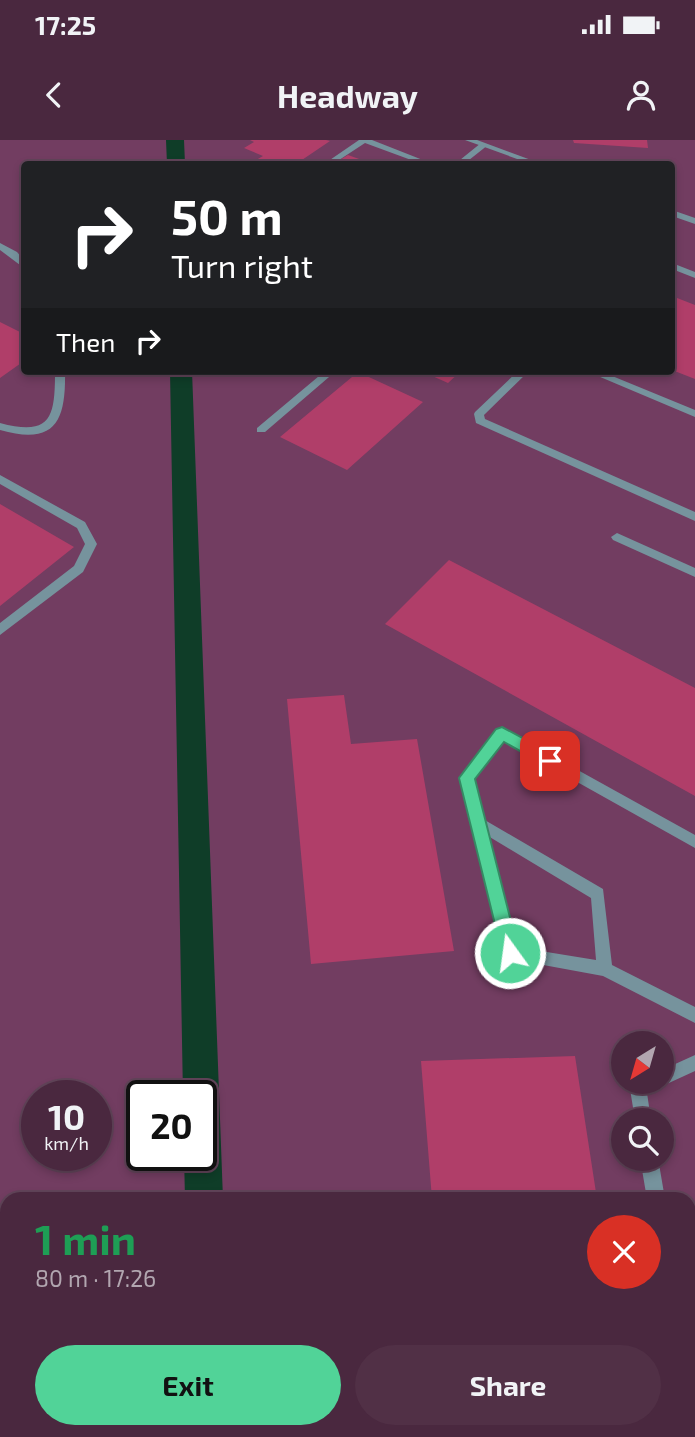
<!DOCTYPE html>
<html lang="en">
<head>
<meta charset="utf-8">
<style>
	body { margin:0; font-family:"Exo 2",sans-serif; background:#513046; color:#f1f3f6; height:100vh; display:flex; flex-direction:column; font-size:26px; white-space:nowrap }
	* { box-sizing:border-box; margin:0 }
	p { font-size:23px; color:#b2a6b0 }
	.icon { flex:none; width:38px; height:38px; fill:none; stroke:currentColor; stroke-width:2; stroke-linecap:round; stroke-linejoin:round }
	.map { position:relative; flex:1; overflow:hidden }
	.side { position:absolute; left:0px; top:1052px; width:696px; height:247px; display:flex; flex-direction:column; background:#4a283f; border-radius:21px 21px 0 0; box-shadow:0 4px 10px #0003,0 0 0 2px #614459 }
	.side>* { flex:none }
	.top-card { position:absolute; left:21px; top:21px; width:654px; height:214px; border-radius:7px; box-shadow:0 4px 10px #0003,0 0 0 2px #614459; background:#202124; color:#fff; overflow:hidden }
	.needle { width:46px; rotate:217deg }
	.fabs { position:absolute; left:611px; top:891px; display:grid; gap:14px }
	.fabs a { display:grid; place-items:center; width:63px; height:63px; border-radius:50%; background:#4a283f; box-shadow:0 4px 10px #0003,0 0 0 2px #614459; font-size:35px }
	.speed { position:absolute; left:21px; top:940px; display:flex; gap:14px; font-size:35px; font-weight:700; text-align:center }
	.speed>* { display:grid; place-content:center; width:91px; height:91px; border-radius:50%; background:#4a283f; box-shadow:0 4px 10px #0003,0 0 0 2px #614459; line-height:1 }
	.speed small { font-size:18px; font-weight:400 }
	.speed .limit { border:4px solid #111; border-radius:10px; background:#fff; color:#111 }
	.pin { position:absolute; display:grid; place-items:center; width:60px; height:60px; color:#fff; margin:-30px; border-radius:14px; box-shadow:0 4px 10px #0006 }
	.me { position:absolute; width:77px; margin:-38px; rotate:346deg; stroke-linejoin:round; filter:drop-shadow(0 0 5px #0008) }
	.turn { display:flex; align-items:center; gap:24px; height:147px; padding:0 35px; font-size:32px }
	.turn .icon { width:91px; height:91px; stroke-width:2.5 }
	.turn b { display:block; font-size:49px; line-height:60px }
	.then { display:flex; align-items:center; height:66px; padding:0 35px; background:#0003; gap:14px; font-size:26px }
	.round { display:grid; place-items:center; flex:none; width:74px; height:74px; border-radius:37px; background:#513046 }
	.headline { display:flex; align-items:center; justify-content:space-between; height:119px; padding:0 35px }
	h1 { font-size:42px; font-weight:700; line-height:52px; color:#1e9e55 }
	.button { display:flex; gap:14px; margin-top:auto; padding:14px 35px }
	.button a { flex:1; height:80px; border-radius:42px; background:#51d398; color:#111; font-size:28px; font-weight:700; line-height:80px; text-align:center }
	.button a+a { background:#513046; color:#f1f3f6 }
	.status { display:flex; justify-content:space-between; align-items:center; height:49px; padding:0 35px; background:#4a283f; direction:ltr }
	.status svg { height:19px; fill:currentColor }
	header { display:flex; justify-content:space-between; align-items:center; height:91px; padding:0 35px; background:#4a283f; font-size:32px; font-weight:700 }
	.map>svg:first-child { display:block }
	.built { fill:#723d61; fill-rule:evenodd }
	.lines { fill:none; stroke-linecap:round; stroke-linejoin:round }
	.canal { fill:#0f3d28; fill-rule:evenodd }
	.building { fill:#b03e69 }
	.lane { fill:#76939d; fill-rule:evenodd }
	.street { fill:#76939d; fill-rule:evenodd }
	.route { fill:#51d398; stroke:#358963; stroke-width:2 }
</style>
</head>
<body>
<div class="status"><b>17:25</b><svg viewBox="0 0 49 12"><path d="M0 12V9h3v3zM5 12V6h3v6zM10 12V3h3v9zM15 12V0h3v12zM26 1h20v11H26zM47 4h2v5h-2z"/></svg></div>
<header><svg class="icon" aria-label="back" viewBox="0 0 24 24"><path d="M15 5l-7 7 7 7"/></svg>Headway<svg class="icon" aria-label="person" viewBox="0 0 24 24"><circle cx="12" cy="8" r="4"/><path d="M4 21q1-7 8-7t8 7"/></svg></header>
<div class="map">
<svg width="695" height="1297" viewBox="0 0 695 1297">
	<rect width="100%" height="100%" fill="#633554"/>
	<path class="built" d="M0,0H695V1297H0ZM24,24H672V231H24ZM623,903H662V942H623ZM37,956H96V1015H37ZM142,956H201V1015H142ZM623,980H662V1018H623ZM7,1059H690V1292H7Z"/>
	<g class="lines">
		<path class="canal" d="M166,0H184L185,24H167Z
			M170,231H192L223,1059H185L184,1015H201V956H183Z
			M189,1292H231V1297H189Z"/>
	</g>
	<path class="building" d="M250,0H326L330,1L296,24H249L263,16L244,8L254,2Z
		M573,0H647L648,8L574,3Z
		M348,15L373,24H333Z
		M672,156L695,165V239L672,230Z
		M0,182L24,194V221L0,238Z
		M421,231H461L448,243Z
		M358,232L423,262L347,330L280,297Z
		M0,364L74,407L0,466Z
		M449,420L695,548V656L385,484Z
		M344,555L351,604L417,599L454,811L311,824L287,559Z
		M575,916L597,1059H432L421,921Z"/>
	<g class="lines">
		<path class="lane" d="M359,0H372L433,24H422L365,3L333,24H324Z
			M481,3L488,5L464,24H455Z
			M0,103L17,112L24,120V128L0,110Z
			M672,123L695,132V138L672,129Z
			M55,231H65C66,280 56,306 0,290V283C52,297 55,276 55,231Z
			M325,231H336L265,292H257V288Z
			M518,231H529L484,275L485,279L695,372V381L476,283L474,274L475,272Z
			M586,231H600L695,270V277Z
			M0,335L85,382L97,404L83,432L0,495V483L74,426L85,404L77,388L0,344Z
			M617,393L695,428V437L613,400L611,397Z
			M502,588L695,695V708L504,601L473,639L483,679L603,749L612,825L695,867V883L603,836L505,818L459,638L497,589ZM488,696L591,758L596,820L516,807Z
			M695,915V931L647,953L651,980H635L630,949L632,943L662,942V930Z
			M640,1018H658L665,1059H647Z
			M690,1095H695V1113H690Z
			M690,1207H695V1225H690Z
			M372,1292H392L393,1297H373Z"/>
		<path class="street" d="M465,0H477L542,24H531Z
			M672,70L695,78V84L672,76Z"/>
	</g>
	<path class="route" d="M502,587L556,616L558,621L556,625H545L504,602L475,639L519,813L517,819L510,821L504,819L502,813L459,638L496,589Z"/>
</svg>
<div class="fabs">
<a><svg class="needle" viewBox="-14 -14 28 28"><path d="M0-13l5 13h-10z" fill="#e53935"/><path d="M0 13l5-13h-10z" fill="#b2a6b0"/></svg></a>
<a><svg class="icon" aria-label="search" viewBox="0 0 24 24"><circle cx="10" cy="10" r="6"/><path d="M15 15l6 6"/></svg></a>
</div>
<div class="speed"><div>10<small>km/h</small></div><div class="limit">20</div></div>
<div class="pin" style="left:550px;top:621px;background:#d93025"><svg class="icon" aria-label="arrive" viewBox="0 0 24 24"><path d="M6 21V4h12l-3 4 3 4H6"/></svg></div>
<svg class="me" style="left:510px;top:813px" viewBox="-20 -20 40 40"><circle r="17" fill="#51d398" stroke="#fff" stroke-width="3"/><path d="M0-11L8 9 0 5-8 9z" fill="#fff"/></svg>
<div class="top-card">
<div class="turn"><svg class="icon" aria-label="right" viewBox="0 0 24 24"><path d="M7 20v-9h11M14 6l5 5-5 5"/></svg><div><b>50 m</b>Turn right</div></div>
<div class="then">Then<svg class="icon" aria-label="right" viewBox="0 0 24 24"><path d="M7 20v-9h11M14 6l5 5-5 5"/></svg></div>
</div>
<section class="side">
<div class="headline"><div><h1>1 min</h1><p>80 m · 17:26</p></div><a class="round" style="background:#d93025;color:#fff"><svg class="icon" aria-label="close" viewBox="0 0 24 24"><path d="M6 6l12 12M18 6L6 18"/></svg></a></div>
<div class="button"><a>Exit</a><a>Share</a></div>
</section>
</div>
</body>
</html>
